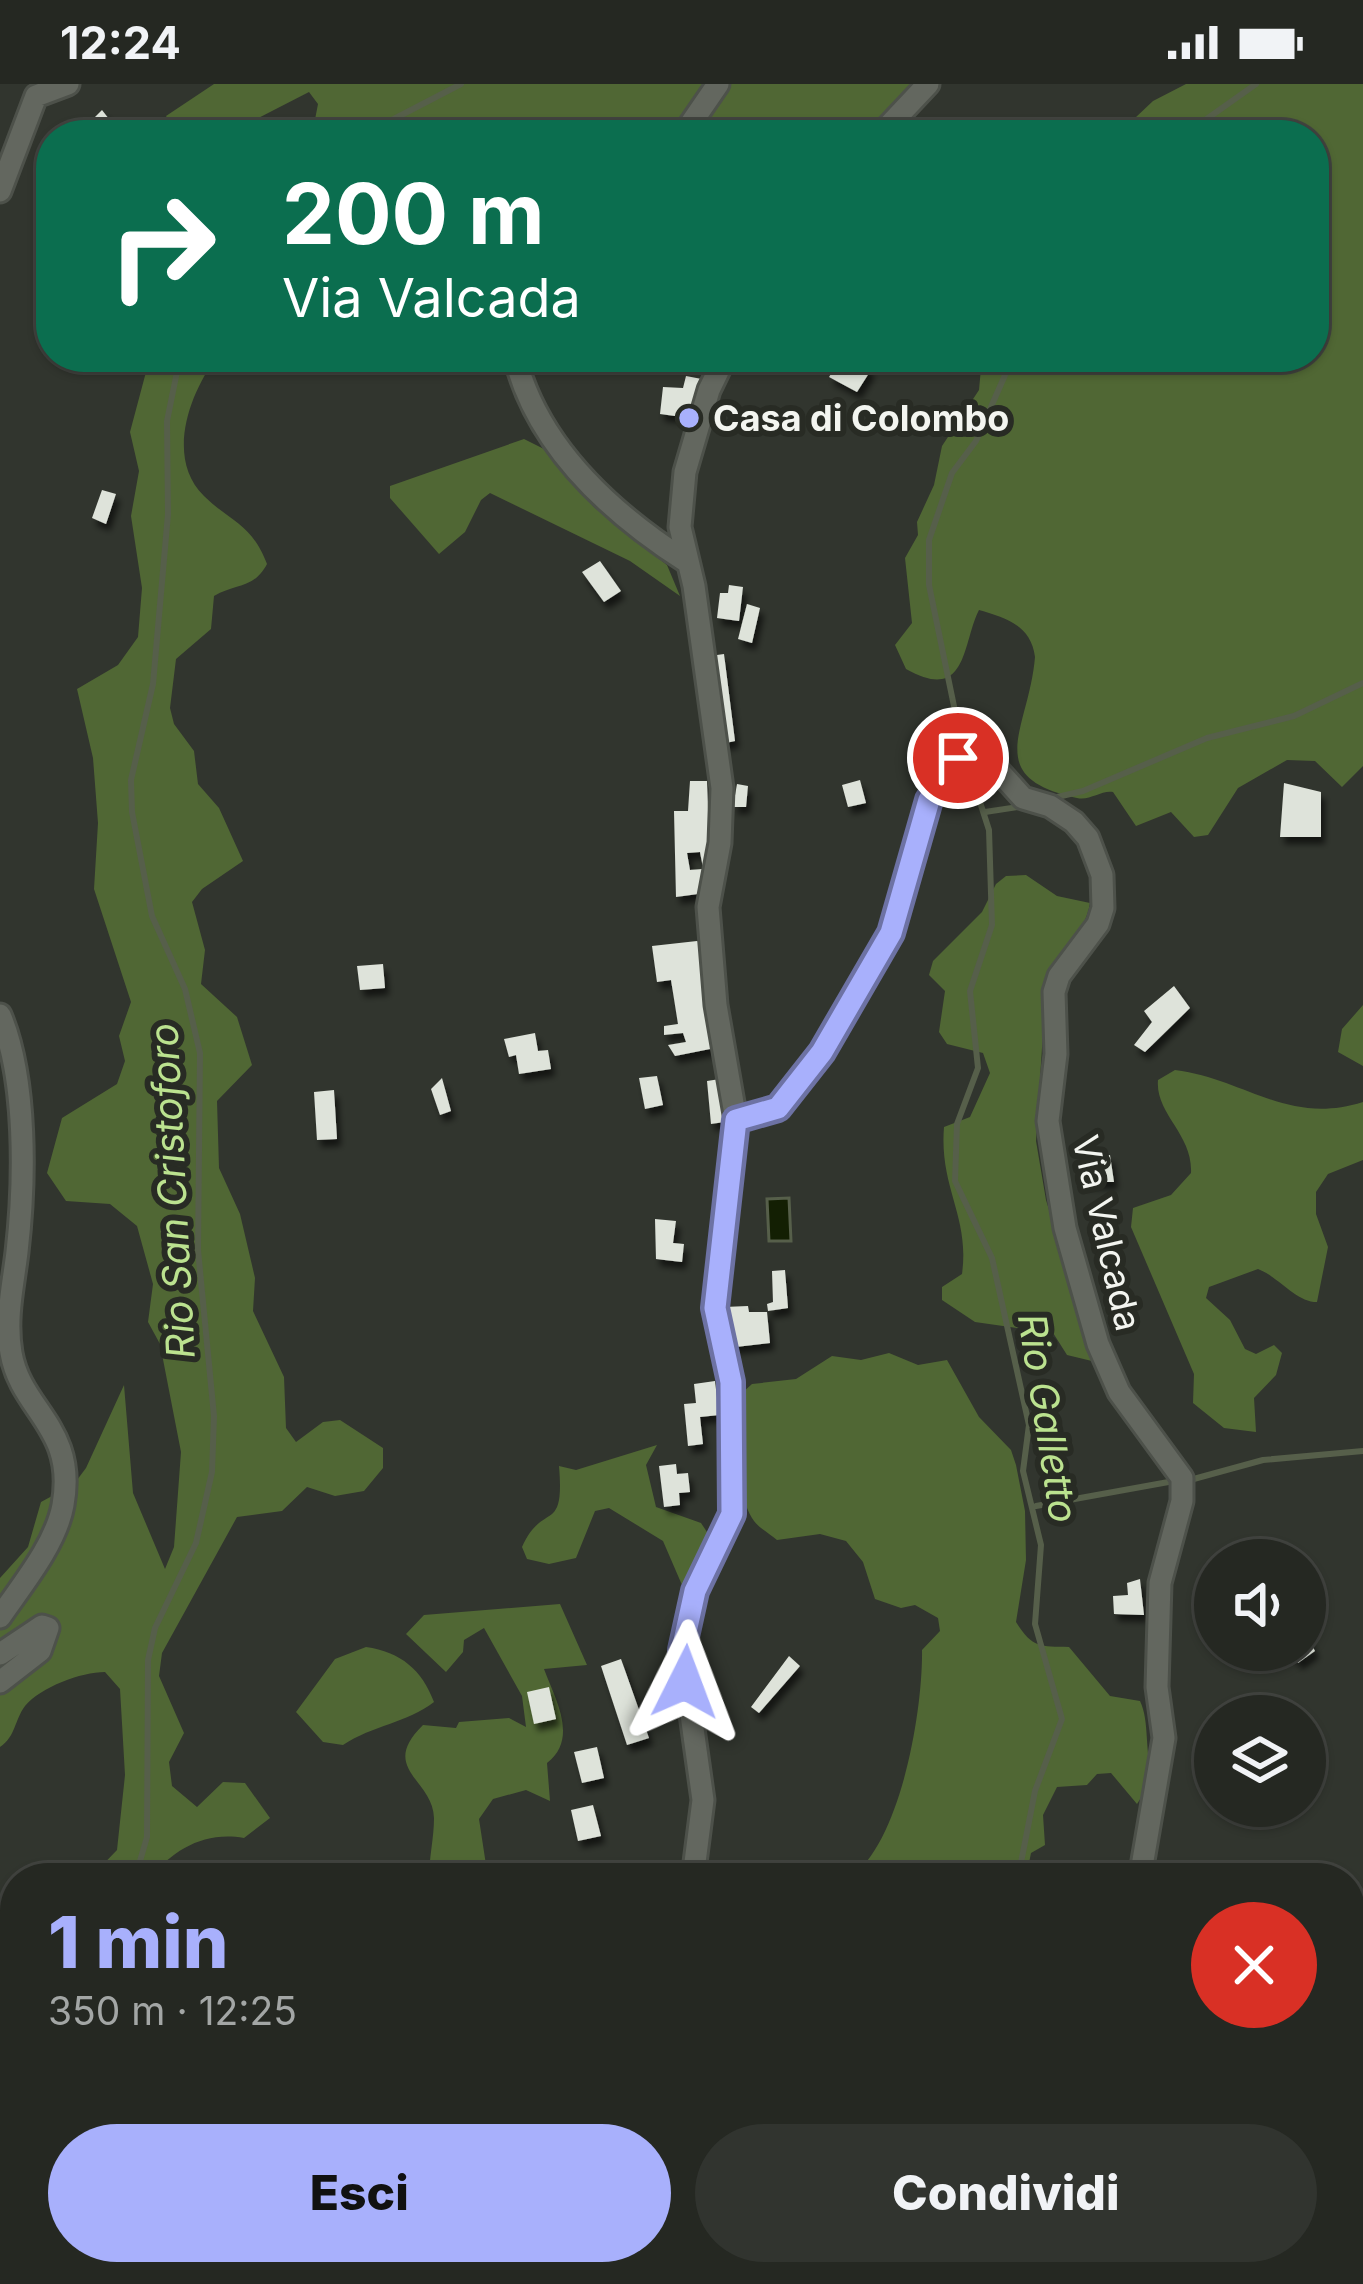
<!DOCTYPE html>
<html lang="it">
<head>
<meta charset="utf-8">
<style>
	body { margin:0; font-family:Inter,sans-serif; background:#31342f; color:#f1f3f6; height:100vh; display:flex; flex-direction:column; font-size:45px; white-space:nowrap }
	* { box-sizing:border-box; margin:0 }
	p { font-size:39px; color:#a3a6a5 }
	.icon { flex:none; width:66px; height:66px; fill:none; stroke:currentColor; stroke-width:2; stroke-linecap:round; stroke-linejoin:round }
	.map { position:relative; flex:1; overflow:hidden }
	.panel { position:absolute; left:0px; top:1779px; width:1365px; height:423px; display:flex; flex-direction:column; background:#252822; border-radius:48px 48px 0 0; box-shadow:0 3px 9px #0004,0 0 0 3px #424440 }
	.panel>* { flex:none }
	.top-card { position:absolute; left:36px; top:36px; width:1293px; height:252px; border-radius:48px; box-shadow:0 3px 9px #0004,0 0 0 3px #424440; background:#0b6e4f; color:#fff; overflow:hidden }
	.tools { position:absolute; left:1194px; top:1455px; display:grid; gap:24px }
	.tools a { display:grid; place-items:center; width:132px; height:132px; border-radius:50%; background:#252822; box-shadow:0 3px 9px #0004,0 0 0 3px #424440; font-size:60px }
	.pin { position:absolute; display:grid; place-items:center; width:102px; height:102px; color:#fff; margin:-51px; border:6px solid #fff; border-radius:50%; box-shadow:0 3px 12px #0007 }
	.me { position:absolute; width:132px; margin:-66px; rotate:3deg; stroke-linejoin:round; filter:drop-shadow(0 0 9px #0008) }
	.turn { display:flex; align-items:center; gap:42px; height:252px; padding:0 48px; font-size:54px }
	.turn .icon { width:156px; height:156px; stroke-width:2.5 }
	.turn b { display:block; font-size:84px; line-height:102px }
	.round { display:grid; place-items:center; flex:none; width:126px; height:126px; border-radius:63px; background:#31342f }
	.summary { display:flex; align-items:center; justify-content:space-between; height:204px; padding:0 48px }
	h1 { font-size:72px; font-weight:800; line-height:90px; color:#a8b0fc }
	.action { display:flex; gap:24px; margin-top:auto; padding:24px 48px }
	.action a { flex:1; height:138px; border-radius:72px; background:#a8b0fc; color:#111; font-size:48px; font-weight:800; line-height:138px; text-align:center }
	.action a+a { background:#31342f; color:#f1f3f6 }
	.status { display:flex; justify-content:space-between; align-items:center; height:84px; padding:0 60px; background:#252822; direction:ltr }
	.status svg { height:33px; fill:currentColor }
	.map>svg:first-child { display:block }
	.green { fill:#506734 }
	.water { fill:#131f03; stroke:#565f4a; stroke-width:3 }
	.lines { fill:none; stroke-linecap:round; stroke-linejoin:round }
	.stream { stroke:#565f4a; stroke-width:6 }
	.building { fill:#dee3da; filter:url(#shadow) }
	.minor-casing { stroke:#4d514a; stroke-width:27 }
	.minor { stroke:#63675f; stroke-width:21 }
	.route-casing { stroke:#6d72a4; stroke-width:30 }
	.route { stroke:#a8b0fc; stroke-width:21 }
	.poi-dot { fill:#a8b0fc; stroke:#282b24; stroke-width:4.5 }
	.labels { text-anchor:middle; stroke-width:12; stroke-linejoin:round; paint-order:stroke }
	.poi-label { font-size:36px; font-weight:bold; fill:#f3f5f0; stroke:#282b24; text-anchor:start }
	.street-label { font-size:36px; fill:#f3f5f0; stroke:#282b24 }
	.water-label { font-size:39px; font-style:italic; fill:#bbe28f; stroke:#282b24 }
</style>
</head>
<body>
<div class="status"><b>12:24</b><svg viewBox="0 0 49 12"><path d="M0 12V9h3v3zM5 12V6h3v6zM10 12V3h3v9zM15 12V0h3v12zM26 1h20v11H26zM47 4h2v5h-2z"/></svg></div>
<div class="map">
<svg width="1363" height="2200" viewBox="0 0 1363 2200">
	<defs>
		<filter id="shadow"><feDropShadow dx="4" dy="7" stdDeviation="3" flood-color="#0009"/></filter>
	</defs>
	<rect width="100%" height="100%" fill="#31352e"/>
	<path class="green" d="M214,0H707L670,51H312L318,20L309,8L225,51H177L166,32Z
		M729,0H915L868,51H690Z
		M1186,0H1363V682L1342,703L1315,677L1287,676L1238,704L1208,751L1194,753L1171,728L1136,742L1113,708C1101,706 1090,717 1077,714C980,693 1029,646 1035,573C1031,541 1006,534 979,526C962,559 968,620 906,585L895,561L912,539L905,474L918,451L917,438L934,401L942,362L979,306L982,273H1314V51H1117L1153,17Z
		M150,273H217C190,308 165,374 204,412C233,440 251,439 267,480C254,505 236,499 214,512L211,545L176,575L170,624L174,640L194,667L198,700L219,724L243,777L202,805L192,818L205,866L201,900L237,933L252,981L217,1017L219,1084L240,1130L255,1194L253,1227L284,1293L286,1344L296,1358L323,1338L340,1336L383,1364V1384L364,1407L335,1412L307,1403L282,1427L237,1433L162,1569L159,1592L184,1649L169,1678L172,1702L197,1723L223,1698L245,1699L270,1734L244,1754C205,1747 174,1765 150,1794H90L117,1766L125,1691L120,1605L105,1588C81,1588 41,1603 25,1622C14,1637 16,1652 0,1663V1494L28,1463L41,1418L74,1400L86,1384L124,1301L133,1409L165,1485L174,1463L181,1368L160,1260L148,1238L153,1200L137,1142L110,1120L66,1117L47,1089L62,1034L117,1000L125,977L119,952L131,918L94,805L98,739L93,674L77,605L118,581L138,553L142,504L131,432L139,387L130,348Z
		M524,355L544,365L594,423L667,481L680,512L630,477L490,409L481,416L465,448L439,470L390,414V402Z
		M1026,791L1057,812L1090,819C1085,852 1056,870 1046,902L1036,1057L1046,1116L1096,1278L1067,1271L1043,1233L1033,1229L1017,1244L975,1238L942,1216V1203L962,1190C970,1132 939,1104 944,1043L970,1033L990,989L983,969L947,960L939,948L945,907L929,891L933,877L982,828L996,800L1006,792Z
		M1363,921V982L1338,968L1342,945Z
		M1175,986C1246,995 1287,1042 1363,1018V1076L1328,1090L1316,1108V1130L1328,1163L1317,1218C1296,1218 1279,1193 1258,1185L1209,1203L1206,1214L1230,1236L1245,1265L1256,1270L1274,1261L1282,1269L1276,1291L1254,1314L1256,1348L1224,1344L1193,1319L1194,1290L1131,1143L1133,1124L1171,1111L1191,1089C1193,1050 1155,1030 1158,996Z
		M889,1269L918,1281L947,1276L979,1333L1011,1366L1016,1381L1025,1427L1026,1476L1016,1538C1033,1565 1040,1562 1069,1563L1110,1612L1140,1617C1150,1638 1144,1667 1153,1695L1137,1720L1111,1689L1097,1690L1087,1701L1057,1703L1043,1731L1045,1761L1031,1769L1026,1794H850C901,1758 923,1626 922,1566L940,1547L938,1534L915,1521L901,1524L875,1515L863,1478L846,1457L820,1450L777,1456C770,1450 759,1444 754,1437C734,1408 732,1341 742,1309L752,1300L796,1295L832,1272L861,1276Z
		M657,1361L646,1381L656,1423L701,1439L711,1454L685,1508L663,1457L609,1424L595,1427L576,1474L549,1480L527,1475L522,1463C543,1416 565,1452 559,1382L576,1386Z
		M560,1520L587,1581L544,1585C555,1615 579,1654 547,1679L550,1717L526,1706L493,1715L479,1735L488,1794H429C429,1774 434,1754 434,1734C433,1695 378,1685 423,1641L456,1644L459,1638L509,1634L526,1643L522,1612L484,1544L464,1556L463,1568L446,1588L406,1550L424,1531Z
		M366,1563C401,1568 422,1586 434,1618C407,1639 373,1641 343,1661L323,1658L296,1628L335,1575Z
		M1363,2144V2200H1056L1057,2187H1350V2160Z
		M449,2187H766L791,2196L837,2187H1033L1032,2200H444Z"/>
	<path class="water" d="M789,1114L791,1157H769L767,1115Z"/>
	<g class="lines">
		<path class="stream" d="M363,51L461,0
			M1184,51L1256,0
			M962,661L929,501V456L952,389L976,357L1013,273
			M968,681L989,746L992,841L970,907L978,984L957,1040L955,1097L992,1174L1029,1341L1023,1387L1041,1461L1035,1540L1062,1635L1035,1707L1018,1794
			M1053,714L1083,707L1207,654L1294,632L1363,599
			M985,728L1025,722
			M1190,1396L1263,1376L1363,1367
			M1036,1422L1174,1397
			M135,1794L147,1753L148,1576L155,1544L196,1459L212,1388L214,1332L198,1166L200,969L185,905L152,832L132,728L131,696L153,600L168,430L167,337L180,273
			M0,1958L15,1939
			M872,2200L879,2187"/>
	</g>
	<path class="building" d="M102,26L109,35L99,43L103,47L77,51Z
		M842,273H871L865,281L871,286L857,308L829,293Z
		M686,292L707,296L698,335L660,330L663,303L683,304Z
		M102,406L116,410L106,440L92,434Z
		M600,477L621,507L604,518L582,488Z
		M729,501L743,503L739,537L717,534L720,509H728Z
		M747,520L760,524L752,559L738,555Z
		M724,570L735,657L721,660L710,572Z
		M860,696L866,719L848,723L842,701Z
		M690,697H707L710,785L703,784L700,768L687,769L690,786L702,785L705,809L676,813L674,727H688Z
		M1284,699L1321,708V753H1280Z
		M737,700L748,702L746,723H733Z
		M697,857L703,859L720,963L675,972L668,961L686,958L683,949L664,951V942L678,940L671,896L657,898L652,862Z
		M383,880L385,904L360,906L357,882Z
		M1174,902L1190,924L1145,968L1134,961L1152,938L1144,927Z
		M535,949L538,967L548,966L551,985L519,990L516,971L509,973L504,955Z
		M657,992L663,1021L645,1025L639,994Z
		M442,994L451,1027L440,1031L431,1005Z
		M720,995L724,1038L711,1040L707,997Z
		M334,1006L337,1055L317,1056L314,1008Z
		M1110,1071L1114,1098H1084L1082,1075Z
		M655,1135L676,1137L673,1159L684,1160L682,1178L656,1175Z
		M785,1186L788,1224L768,1227L767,1220L773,1218L772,1187Z
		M748,1222L749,1228H767L770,1259L727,1264L724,1223Z
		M715,1297L719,1331L700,1333L703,1360L688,1362L684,1320L696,1319L694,1300Z
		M676,1380L677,1390L688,1389L690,1408L679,1409L680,1421L664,1423L659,1382Z
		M1140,1495L1144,1531L1114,1530L1113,1512L1128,1511L1127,1499Z
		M1305,1549L1315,1567L1298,1579L1290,1566H1305Z
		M789,1572L800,1582L759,1629L751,1623Z
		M621,1575L649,1654L627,1661L601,1582Z
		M549,1603L556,1635L534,1640L527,1608Z
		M597,1663L604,1694L582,1699L574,1668Z
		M593,1721L601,1752L578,1757L571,1726Z
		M1356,1906L1363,1911V1924L1354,1937L1350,1914Z"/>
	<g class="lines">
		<g class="minor-casing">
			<path id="minor" d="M683,51L718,0
				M880,51L928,0
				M0,107L36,12L68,0
				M515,273C537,362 612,430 687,478
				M725,273L709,306L685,388L680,443L694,502L722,704L720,759L708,823L716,921L736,1036L778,1025L822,968L891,849L929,716L958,674L986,673L1023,714L1050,722L1074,738L1088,754L1102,791L1103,824L1098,840L1059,892L1054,908L1056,970L1048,1037L1065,1144L1098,1260L1119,1308L1182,1394V1417L1160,1499L1157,1603L1164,1654L1140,1794
				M0,931C27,995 25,1098 17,1168C13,1202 5,1234 11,1269C21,1327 77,1343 63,1421C56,1460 22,1501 0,1533
				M0,1570L42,1542L48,1544L40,1567L0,1598
				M693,1794L703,1716L682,1566L695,1507L732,1431L731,1298L715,1224L736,1036
				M565,2200L566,2187
				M1045,2200L1046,2187"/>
		</g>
		<use href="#minor" class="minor"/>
	</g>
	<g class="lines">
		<g class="route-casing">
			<path id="route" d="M685,1598L682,1566L695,1507L732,1430L731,1298L715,1224L736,1036L778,1024L822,968L891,849L929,716L958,674"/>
		</g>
		<use href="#route" class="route"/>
	</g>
	<circle class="poi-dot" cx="689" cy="334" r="12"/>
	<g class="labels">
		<g class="poi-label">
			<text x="713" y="347">Casa di Colombo</text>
		</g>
		<g class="street-label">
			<text transform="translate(1107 1149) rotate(77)" y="13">Via Valcada</text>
		</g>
		<g class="water-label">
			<text transform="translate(172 1107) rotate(-93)" y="14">Rio San Cristoforo</text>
			<text transform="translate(1048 1334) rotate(81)" y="14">Rio Galletto</text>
		</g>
	</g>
</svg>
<div class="tools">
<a><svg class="icon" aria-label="sound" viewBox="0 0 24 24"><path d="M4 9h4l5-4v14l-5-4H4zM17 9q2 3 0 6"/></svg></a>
<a><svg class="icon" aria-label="layers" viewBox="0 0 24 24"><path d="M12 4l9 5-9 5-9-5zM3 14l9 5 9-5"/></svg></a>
</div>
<div class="pin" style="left:958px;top:674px;background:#d93025"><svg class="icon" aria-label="arrive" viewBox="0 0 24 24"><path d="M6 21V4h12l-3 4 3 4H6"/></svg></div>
<svg class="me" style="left:685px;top:1598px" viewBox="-20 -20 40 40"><path d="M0-17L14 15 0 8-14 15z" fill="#a8b0fc" stroke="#fff" stroke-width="4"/></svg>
<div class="top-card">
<div class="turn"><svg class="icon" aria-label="right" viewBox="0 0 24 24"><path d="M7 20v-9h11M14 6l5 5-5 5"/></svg><div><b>200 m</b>Via Valcada</div></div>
</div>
<section class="panel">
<div class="summary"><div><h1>1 min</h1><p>350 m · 12:25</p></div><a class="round" style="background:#d93025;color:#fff"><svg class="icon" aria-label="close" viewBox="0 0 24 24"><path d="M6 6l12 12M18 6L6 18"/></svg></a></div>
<div class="action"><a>Esci</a><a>Condividi</a></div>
</section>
</div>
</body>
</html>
